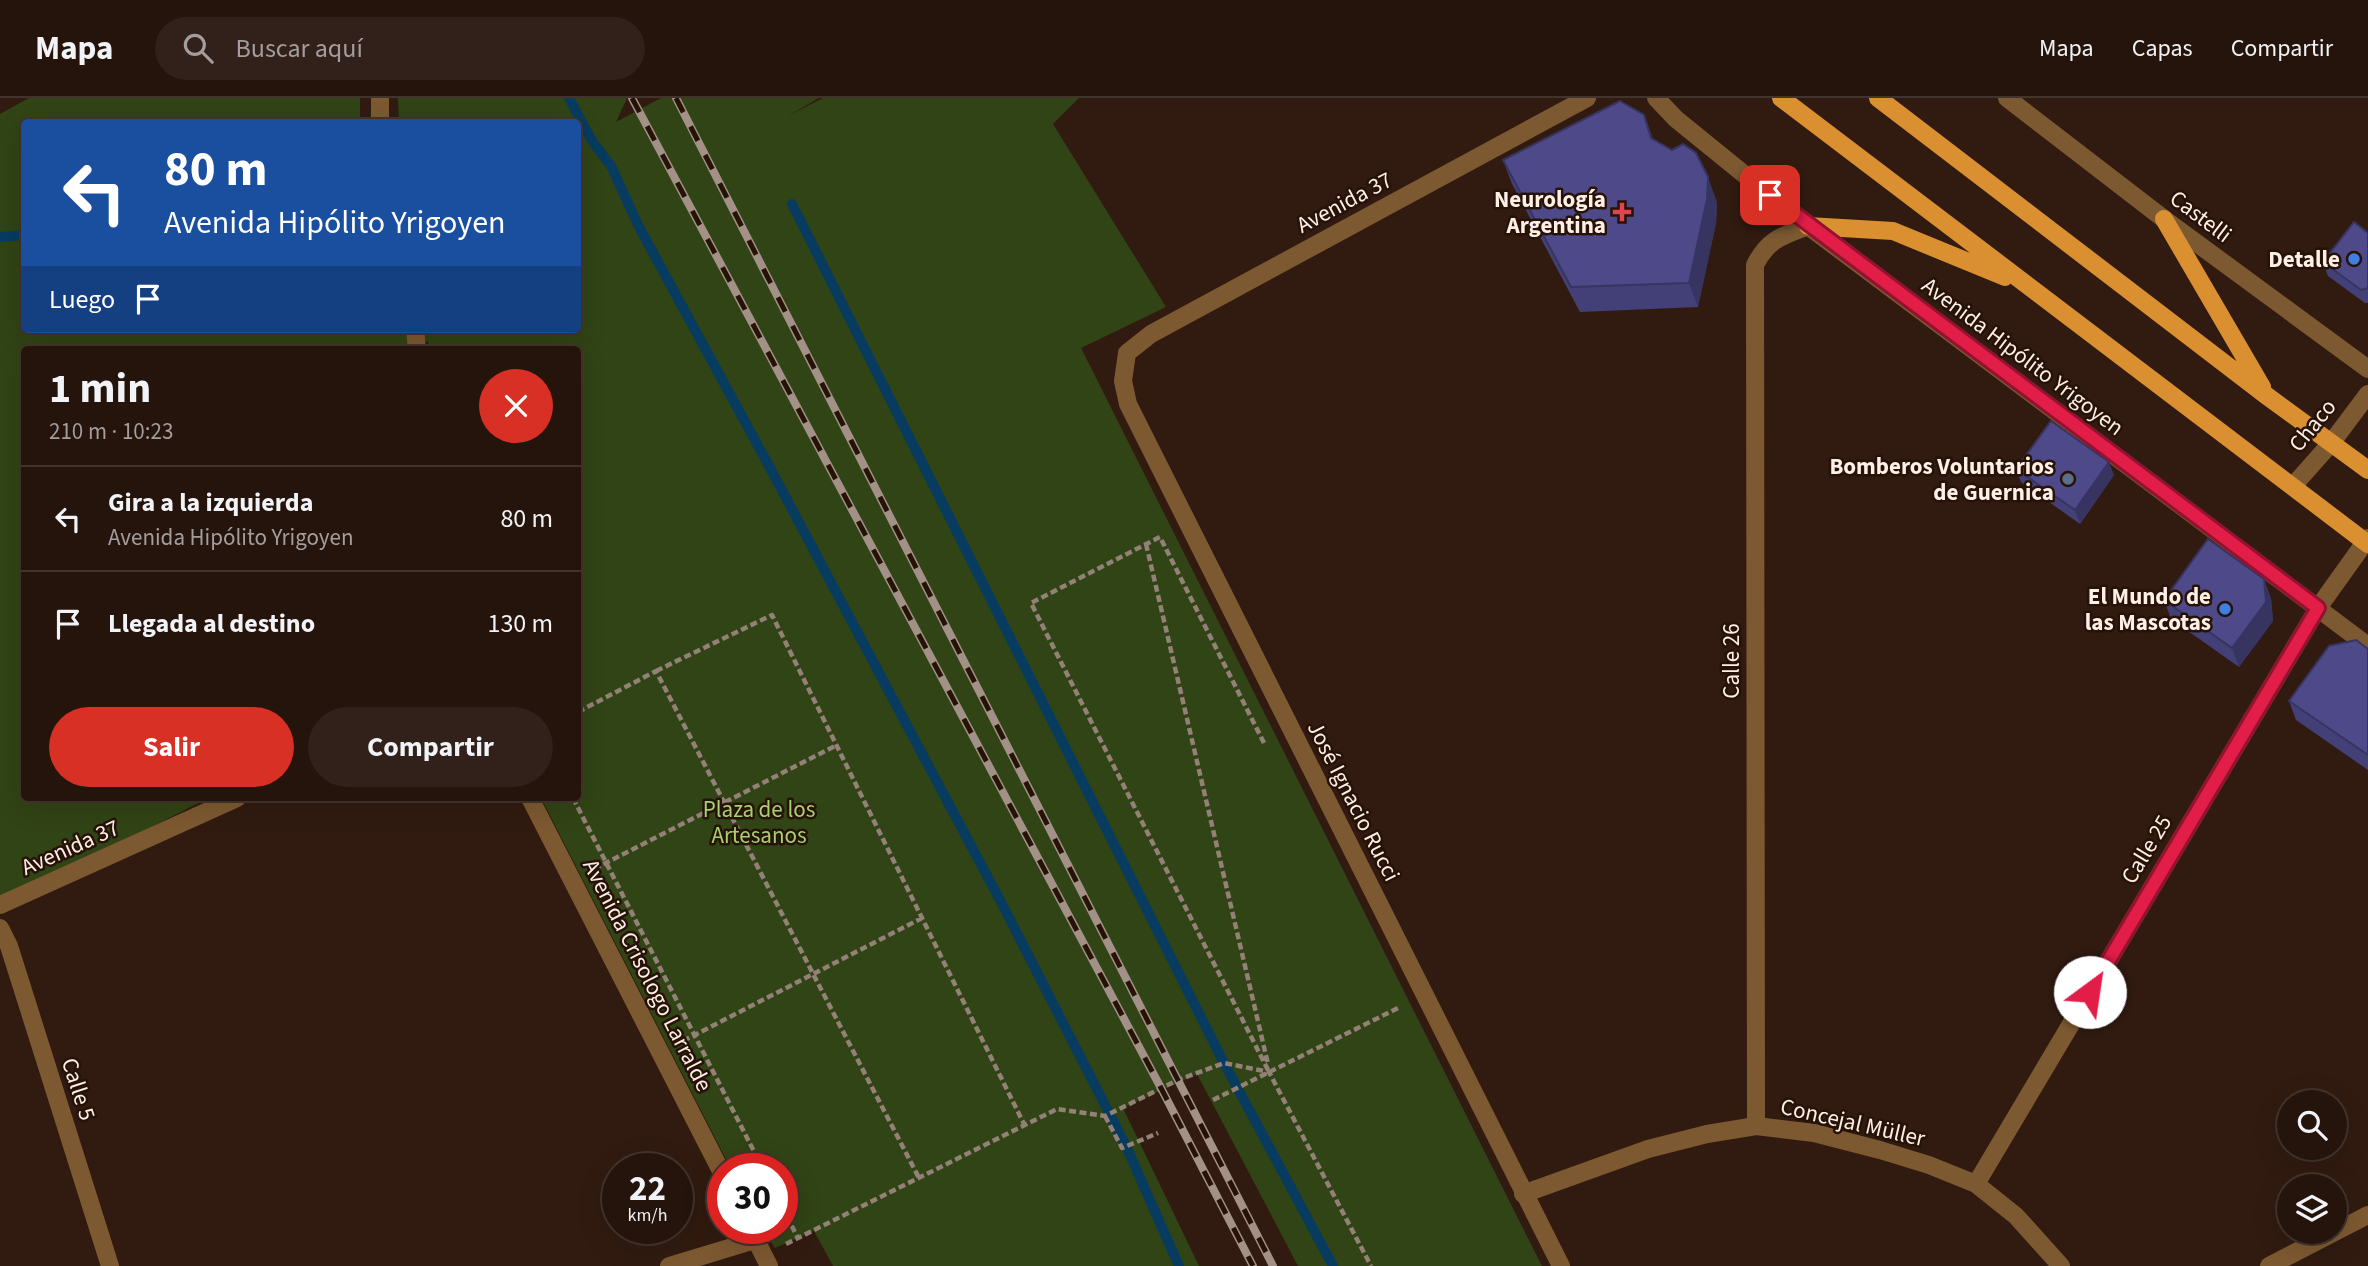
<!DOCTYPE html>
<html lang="es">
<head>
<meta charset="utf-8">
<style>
	body { margin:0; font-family:"Source Sans 3",sans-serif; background:#31211a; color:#f1f3f6; height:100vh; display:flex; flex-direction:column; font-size:26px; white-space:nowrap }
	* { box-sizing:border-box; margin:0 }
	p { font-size:23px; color:#a39e9d }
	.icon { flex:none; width:38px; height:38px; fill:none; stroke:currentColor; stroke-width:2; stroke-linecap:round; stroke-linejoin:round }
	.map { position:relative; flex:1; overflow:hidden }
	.side { position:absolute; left:21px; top:248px; width:560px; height:455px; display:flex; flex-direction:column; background:#25140c; border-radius:7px; box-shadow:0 7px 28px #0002,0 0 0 2px #42332d }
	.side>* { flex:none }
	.top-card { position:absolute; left:21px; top:21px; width:560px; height:214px; border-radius:7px; box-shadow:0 7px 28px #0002,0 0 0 2px #42332d; background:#1a4fa0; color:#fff; overflow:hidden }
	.fabs { position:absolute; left:2277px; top:992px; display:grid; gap:14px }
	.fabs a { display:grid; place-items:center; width:70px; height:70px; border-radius:50%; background:#25140c; box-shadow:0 7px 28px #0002,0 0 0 2px #42332d; font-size:35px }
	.speed { position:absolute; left:602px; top:1055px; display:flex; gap:14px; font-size:35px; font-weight:700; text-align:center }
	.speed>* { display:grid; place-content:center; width:91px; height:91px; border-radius:50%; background:#25140c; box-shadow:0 7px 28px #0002,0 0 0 2px #42332d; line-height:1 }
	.speed small { font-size:18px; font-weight:400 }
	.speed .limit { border:10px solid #d22; background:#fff; color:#111 }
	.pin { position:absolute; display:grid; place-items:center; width:60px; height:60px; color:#fff; margin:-30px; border-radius:14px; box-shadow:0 4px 10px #0006 }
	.me { position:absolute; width:77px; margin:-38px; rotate:31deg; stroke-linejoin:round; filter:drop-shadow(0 0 5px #0008) }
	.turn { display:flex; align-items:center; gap:24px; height:147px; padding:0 28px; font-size:32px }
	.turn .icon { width:91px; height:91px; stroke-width:2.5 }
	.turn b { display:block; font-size:49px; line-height:60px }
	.then { display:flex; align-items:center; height:66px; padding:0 28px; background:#0003; gap:14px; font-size:26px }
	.round { display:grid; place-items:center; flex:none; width:74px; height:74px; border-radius:37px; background:#31211a }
	.head { display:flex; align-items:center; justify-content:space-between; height:119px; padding:0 28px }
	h1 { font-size:42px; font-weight:700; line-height:52px }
	.primary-button { display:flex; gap:14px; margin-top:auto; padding:14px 28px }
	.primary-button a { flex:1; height:80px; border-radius:42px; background:#d93025; color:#fff; font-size:28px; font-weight:700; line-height:80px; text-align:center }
	.primary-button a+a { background:#31211a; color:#f1f3f6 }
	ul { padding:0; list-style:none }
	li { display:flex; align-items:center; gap:21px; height:105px; padding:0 28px; border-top:2px solid #42332d }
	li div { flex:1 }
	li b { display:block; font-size:26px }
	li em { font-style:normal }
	header { display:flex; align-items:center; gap:42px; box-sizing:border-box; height:98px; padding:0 35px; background:#25140c; border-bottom:2px solid #42332d }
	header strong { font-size:33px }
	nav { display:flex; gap:38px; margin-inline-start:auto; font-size:24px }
	.search { width:490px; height:63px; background:#31211a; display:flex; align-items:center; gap:18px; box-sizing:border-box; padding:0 24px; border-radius:38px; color:#a39e9d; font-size:26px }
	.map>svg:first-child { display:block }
	.green { fill:#314415 }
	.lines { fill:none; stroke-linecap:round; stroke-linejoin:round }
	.stream { stroke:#073b60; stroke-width:10 }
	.path { stroke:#938076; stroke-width:4.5; stroke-dasharray:7 3.5; stroke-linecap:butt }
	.minor { stroke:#7d5931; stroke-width:18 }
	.major { stroke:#da8f30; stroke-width:18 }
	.rail-casing { stroke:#a39187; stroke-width:8 }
	.rail { stroke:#261207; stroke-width:5; stroke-dasharray:16; stroke-linecap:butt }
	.wall { fill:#434077 }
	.shaded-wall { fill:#373461 }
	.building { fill:#4e4a8a; stroke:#373461; stroke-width:2 }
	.route-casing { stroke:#92132f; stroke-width:18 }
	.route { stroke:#e11d48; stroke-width:12 }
	.health-dot { fill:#e0444e; stroke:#261207; stroke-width:2.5 }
	.shop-dot { fill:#3f7fe0; stroke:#261207; stroke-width:2.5 }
	.service-dot { fill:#5c6f8a; stroke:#261207; stroke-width:2.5 }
	.labels { text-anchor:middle; stroke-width:5; stroke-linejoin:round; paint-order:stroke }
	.poi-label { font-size:23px; font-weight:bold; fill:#ffefe7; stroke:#261207; text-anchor:end }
	.street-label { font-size:23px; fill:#ffefe7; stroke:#261207 }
	.park-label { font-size:23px; fill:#a7d06f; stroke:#261207 }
</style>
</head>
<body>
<header>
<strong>Mapa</strong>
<div class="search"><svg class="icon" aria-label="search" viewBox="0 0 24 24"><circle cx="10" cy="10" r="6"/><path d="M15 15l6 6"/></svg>Buscar aquí</div>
<nav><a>Mapa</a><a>Capas</a><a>Compartir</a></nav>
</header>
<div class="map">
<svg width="2368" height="1168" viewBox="0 0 2368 1168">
	<rect width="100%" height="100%" fill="#311b10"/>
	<path class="green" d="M29,0H360V24H24V231H578V24H399L398,0H627L616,24L661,0H819L788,18L823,0H1079L1053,26L1166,209L1081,250L1542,1168H1298L1197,976L1123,1010L1199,1168H833L814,1133L775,1150L762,1131L782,1130V1071H731L541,700H578V252H429L428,243L403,252H24V700H208L0,807V16Z"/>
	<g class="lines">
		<path class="stream" d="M569,0L592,43L611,68L639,129L769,368L1001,804L1126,1048L1179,1168
			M792,106L1224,965L1333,1168
			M0,139L24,137"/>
		<path class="path" d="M1146,446L1268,966
			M656,573L772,517L1024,1026
			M578,614L656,573L919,1080
			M1264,645L1160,439L1031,505L1269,974
			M573,700L763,1071
			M594,771L837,647
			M683,943L922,820
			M1213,1002L1400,909
			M1105,1018L1122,1050L1158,1035
			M782,1109L798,1140
			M786,1146L1057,1011L1105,1018L1178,982L1224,965L1269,974L1371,1168"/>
		<path class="minor" d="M380,0V24
			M1656,0L1676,21L1808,128L2368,548
			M2007,0L2164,121L2368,271
			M415,231L417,252
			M2293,388L2332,344L2368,296
			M530,700L723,1077
			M0,807L237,700
			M0,830L9,848L110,1168
			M1756,1028L1755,167C1768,141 1782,138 1808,128
			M1976,1086L2318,510L2368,440
			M1523,1096L1648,1051L1707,1036L1756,1028L1814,1035L1880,1052L1929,1067L1976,1086L2016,1118L2061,1168
			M750,1130L769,1168
			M669,1168L755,1142
			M1561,1168L1128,306L1123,283L1127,255L1151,236L1587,0
			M2269,1168L2368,1117"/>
		<path class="major" d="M1781,0L2368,446
			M1878,0L2267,298L2368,372
			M2164,121L2262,289
			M1808,128L1893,133L2005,179"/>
		<g class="rail-casing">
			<path id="rail" d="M632,0L1161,990L1253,1168
				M676,0L1273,1168"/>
		</g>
		<use href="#rail" class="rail"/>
	</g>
	<path class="wall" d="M1653,42L1717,104L1716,125L1698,209L1580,214L1512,86L1503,62Z
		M2368,135V205H2365L2328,178L2323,164Z
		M2016,371L2114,377L2080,426L2021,384Z
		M2271,500L2273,523L2239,569L2171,521L2164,502Z
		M2368,551V672L2296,622L2289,603Z"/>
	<path class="shaded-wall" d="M1644,17L1653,41L1651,40Z
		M1708,79L1717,104L1716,125L1698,209L1689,185Z
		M2109,364L2114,377L2080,426L2075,412Z
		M2264,481L2271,500L2273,523L2239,569L2232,550Z"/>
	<path class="building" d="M1620,3L1644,17L1651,40L1672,52L1683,46L1696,55L1708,79L1707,101L1689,185L1571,189L1503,62Z
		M2354,124L2368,135V190L2361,192L2323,164Z
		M2051,323L2109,364L2075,412L2016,371Z
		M2208,441L2264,481L2266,504L2232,550L2164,502Z
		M2356,542L2368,551V657L2289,603L2329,548Z"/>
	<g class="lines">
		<g class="route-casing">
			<path id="route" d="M1770,97L2318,510L2090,894"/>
		</g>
		<use href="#route" class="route"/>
	</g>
	<path class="health-dot" d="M1618.5 103.5h7v7h7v7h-7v7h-7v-7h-7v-7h7z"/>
	<g class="shop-dot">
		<circle cx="2354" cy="161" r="7"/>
		<circle cx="2225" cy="511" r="7"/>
	</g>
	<circle class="service-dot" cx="2068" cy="381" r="7"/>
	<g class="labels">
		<g class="poi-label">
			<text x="1606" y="109">Neurología<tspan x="1606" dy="26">Argentina</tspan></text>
			<text x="2340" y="169">Detalle</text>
			<text x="2054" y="376">Bomberos Voluntarios<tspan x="2054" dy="26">de Guernica</tspan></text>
			<text x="2211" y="506">El Mundo de<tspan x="2211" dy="26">las Mascotas</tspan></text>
		</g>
		<g class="street-label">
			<text transform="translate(1344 104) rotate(-28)" y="8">Avenida 37</text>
			<text transform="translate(2201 118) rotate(37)" y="8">Castelli</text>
			<text transform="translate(2023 258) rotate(37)" y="8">Avenida Hipólito Yrigoyen</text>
			<text transform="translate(2312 327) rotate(-51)" y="8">Chaco</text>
			<text transform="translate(1731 563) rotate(-90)" y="8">Calle 26</text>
			<text transform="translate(1354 703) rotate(63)" y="8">José Ignacio Rucci</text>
			<text transform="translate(70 749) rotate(-24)" y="8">Avenida 37</text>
			<text transform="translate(2146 751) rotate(-59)" y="8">Calle 25</text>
			<text transform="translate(648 877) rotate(63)" y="8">Avenida Crisologo Larralde</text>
			<text transform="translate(79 991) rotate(72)" y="8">Calle 5</text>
			<text transform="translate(1853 1024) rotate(13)" y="8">Concejal Müller</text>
		</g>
		<g class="park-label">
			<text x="759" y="719">Plaza de los<tspan x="759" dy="26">Artesanos</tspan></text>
		</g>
	</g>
</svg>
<div class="fabs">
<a><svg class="icon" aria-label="search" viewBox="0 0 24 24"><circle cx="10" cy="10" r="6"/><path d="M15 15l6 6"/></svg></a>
<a><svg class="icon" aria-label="layers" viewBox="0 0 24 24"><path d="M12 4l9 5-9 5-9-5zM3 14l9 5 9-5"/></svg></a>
</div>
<div class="speed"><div>22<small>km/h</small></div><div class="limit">30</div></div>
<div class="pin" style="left:1770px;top:97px;background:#d93025"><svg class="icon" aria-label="arrive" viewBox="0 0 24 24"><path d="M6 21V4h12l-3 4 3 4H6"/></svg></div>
<svg class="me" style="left:2090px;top:894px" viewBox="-20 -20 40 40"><circle r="19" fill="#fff"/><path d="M0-13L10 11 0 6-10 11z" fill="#e11d48"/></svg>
<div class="top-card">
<div class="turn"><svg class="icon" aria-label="left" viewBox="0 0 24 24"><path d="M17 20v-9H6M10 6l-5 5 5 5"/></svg><div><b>80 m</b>Avenida Hipólito Yrigoyen</div></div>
<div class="then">Luego<svg class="icon" aria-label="arrive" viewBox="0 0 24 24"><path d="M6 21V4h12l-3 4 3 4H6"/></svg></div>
</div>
<section class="side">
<div class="head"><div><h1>1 min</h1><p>210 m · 10:23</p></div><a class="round" style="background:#d93025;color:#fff"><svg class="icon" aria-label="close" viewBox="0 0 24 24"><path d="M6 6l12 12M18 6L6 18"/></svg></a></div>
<ul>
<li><svg class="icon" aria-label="left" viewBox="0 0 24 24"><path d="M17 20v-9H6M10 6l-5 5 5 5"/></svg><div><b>Gira a la izquierda</b><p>Avenida Hipólito Yrigoyen</p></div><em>80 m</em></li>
<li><svg class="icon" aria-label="arrive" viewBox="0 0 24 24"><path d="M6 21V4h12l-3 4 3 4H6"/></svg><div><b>Llegada al destino</b></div><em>130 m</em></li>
</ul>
<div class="primary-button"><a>Salir</a><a>Compartir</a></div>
</section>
</div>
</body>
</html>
